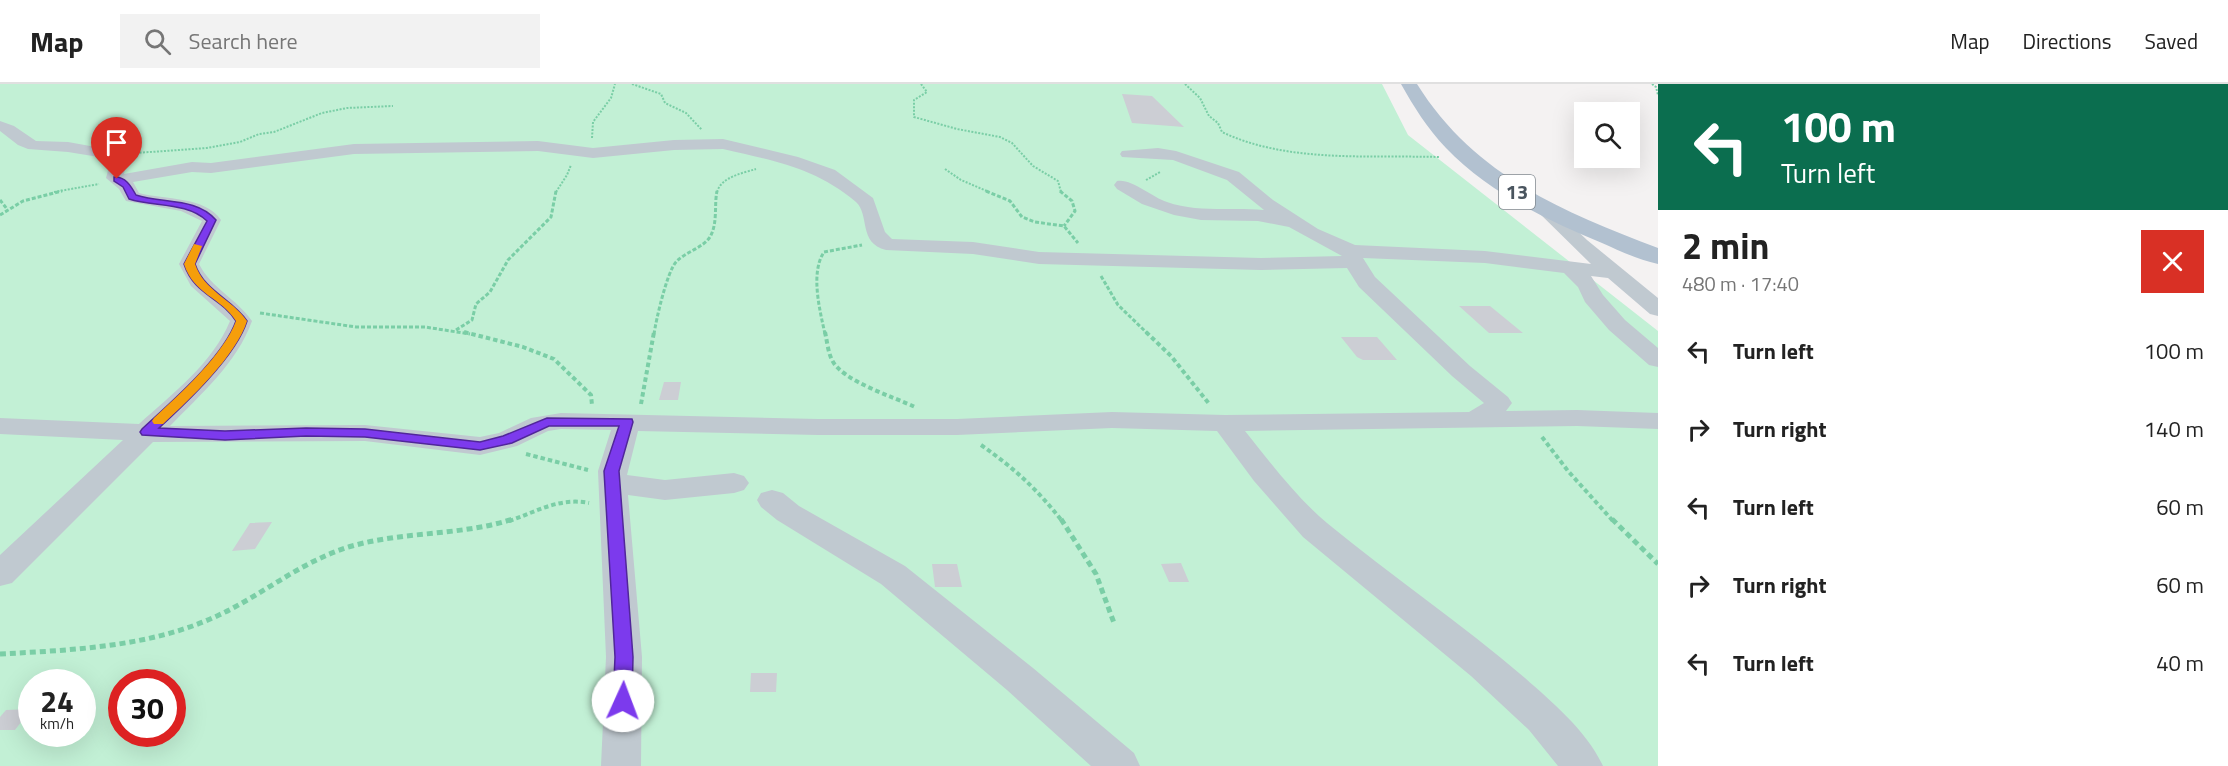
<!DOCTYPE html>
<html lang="en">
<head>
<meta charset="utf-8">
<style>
	body { margin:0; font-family:"Titillium Web",sans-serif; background:#f2f2f2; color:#222; height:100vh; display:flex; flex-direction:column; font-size:22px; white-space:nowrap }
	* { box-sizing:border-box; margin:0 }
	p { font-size:20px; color:#767676 }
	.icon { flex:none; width:33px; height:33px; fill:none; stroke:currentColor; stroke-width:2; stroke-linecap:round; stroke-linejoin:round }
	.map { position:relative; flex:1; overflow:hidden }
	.side { display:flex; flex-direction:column; background:#fff; width:570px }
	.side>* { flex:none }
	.guide { background:#0b6e4f; color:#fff; overflow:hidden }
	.tools { position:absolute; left:1574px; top:18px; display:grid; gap:12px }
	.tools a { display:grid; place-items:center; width:66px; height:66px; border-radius:0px; background:#fff; box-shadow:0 6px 24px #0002; font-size:30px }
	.speed { position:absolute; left:18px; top:585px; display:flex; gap:12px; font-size:30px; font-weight:700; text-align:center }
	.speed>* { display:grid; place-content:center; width:78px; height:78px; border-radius:50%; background:#fff; box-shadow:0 6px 24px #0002; line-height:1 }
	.speed small { font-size:15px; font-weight:400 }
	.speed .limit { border:9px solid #d22; background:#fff; color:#111 }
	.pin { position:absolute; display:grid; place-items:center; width:51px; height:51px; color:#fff; margin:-62px -26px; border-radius:50% 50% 50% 0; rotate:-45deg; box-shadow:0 0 6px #0007 }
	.pin .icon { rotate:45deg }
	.me { position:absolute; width:66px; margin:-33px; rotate:2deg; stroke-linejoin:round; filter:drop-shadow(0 0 4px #0008) }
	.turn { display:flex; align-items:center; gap:21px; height:126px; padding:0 24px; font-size:27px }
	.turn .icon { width:78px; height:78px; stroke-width:2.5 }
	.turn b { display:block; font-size:42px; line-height:51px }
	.round { display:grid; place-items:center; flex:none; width:63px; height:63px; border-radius:0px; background:#f2f2f2 }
	.overview { display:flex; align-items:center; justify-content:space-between; height:102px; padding:0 24px }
	h1 { font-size:36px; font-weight:700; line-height:45px }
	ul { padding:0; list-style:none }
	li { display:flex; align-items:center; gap:18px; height:78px; padding:0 24px }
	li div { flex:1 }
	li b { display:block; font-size:22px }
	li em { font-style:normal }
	header { display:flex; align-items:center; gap:36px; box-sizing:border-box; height:84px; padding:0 30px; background:#fff; border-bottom:2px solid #e0e0e0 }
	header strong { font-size:28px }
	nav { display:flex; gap:33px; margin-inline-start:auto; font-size:21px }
	.search { width:420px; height:54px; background:#f2f2f2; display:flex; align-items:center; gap:15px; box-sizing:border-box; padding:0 21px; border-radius:0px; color:#767676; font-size:22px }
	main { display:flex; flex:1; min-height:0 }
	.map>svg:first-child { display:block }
	.green { fill:#c2f0d5; fill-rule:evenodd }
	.building { fill:#ccced4 }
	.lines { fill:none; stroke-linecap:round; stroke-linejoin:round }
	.path-far3 { stroke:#7acea6; stroke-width:2; stroke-dasharray:2 1.5; stroke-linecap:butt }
	.path-far2 { stroke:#7acea6; stroke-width:3; stroke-dasharray:4 2; stroke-linecap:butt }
	.path-far1 { stroke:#7acea6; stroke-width:4; stroke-dasharray:4.5 3; stroke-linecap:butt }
	.path { stroke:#7acea6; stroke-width:5; stroke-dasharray:6 4; stroke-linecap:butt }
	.minor { fill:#c0c9d0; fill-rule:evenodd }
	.major { fill:#b2c1d0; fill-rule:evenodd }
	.route { fill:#7c3aed; stroke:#51269a; stroke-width:1.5 }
	.slow { fill:#f59e0b }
	.labels { text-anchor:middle; stroke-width:6; stroke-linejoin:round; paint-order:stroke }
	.shield { fill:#fff; stroke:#80888f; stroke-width:1.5 }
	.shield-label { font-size:20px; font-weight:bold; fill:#4a555f }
</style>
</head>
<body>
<header>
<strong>Map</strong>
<div class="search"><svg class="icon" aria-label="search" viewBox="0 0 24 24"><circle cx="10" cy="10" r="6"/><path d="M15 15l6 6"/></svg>Search here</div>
<nav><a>Map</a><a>Directions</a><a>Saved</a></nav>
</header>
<main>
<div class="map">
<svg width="1658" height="682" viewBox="0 0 1658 682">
	<rect width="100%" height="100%" fill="#f4f2f2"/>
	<path class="green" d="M0,0H1382L1408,51L1658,247V682H0ZM32,598H82V650H32ZM122,598H172V650H122Z"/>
	<path class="building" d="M1122,10L1152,12L1184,43L1132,39Z
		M1459,222H1490L1523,249H1489Z
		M1341,253H1377L1397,276H1363L1357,273Z
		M664,298H681L678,316H659Z
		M272,438L255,465L232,467L250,439Z
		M1181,479L1189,498H1169L1161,480Z
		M932,480H957L962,503H935Z
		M751,589H777L776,608H750Z
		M31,625L15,646H0V633L6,626Z"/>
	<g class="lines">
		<path class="path-far3" d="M632,0L661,10L665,19L686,29L702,46
			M921,0L927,8L914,16V33L957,45L1000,53L1012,59L1033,82L1058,97L1061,108
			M1185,0L1200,14L1209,32L1218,39L1222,48C1287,79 1368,71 1439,73
			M1652,0L1656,3L1658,11
			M592,54L593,38L611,14L615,0
			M136,69L207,64L240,58L259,50L274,48L322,29L347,24L393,22
			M945,85L961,96L989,108
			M1146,96L1160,88
			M54,108L99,100
			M556,108L567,91L571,81
			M717,108C721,93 743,89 756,85"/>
		<path class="path-far2" d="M986,107L1010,117L1022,133L1035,138L1064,142L1078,159
			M1060,107L1072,117L1075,127L1064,142
			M0,116L7,125
			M0,131L23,117L62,107
			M1101,192L1118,221L1148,250
			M260,229L356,243H425L470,250
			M456,246L472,236L476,220L490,208L508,176L551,133L556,107
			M654,250C656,236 667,188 676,178C685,168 703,164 710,153C718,139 714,121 717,107
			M825,250C820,227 810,189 824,168L862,161"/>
		<path class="path-far1" d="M464,248L523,263L554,275L591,311L592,321
			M825,248C827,257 828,268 832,276C842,297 894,313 915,323
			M1146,248L1171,272L1210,321
			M641,320L654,248
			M1542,353L1568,387L1613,437
			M981,361C1014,384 1037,405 1062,437
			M526,370L588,386
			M509,437C536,428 559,413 589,419"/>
		<path class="path" d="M1061,435L1096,490L1114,539
			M1612,435L1658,480
			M0,570C73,566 152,563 219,531C264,510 303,476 352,462C405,447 461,452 513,435"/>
		<path class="minor" d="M0,37L14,42L36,57L68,58L123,68L127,75L124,90L192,78L211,79L354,60L538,57L593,64L674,56L723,55L798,73L835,86L873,114L885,148L892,155L973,158L1039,168L1261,174L1342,172L1289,143L1258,137L1201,136L1174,131L1142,120L1117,105L1114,101L1117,97C1131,94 1152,113 1167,118C1198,129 1232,123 1264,126L1227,96L1173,76L1122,73L1120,70L1122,67L1158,64L1176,67L1239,88L1273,116L1318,145L1355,161L1485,167L1591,180L1534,124L1537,120H1549L1587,156L1658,214V232L1650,230L1608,194L1591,192L1603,211L1625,236L1658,264V283L1649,281L1609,246L1585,218L1578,203L1564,189L1485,179L1363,174L1375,193L1470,282L1508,313L1512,319L1506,327L1577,326L1658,329V345L1577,342L1245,347C1270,378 1296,413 1327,439C1391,492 1461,539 1525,594C1553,619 1587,647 1603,682H1558L1529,646L1471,592L1303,453L1254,397L1217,347L1112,344L957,351H818L638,347L627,391L665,396L734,389L744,392L749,399L744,406L734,409L665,416L628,411L642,573L641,682H601L606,573L598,387L611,346L561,345L548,347L517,362L480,371L365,357L153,358L12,499L0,502V471L123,356L0,350V334L139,340C172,310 213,279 230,237L191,202L179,180L202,137L181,127L126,117L119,105L106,94L111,75L68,68L28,65L18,61L0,47ZM723,65C774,77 814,83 856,118C870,131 858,159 886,166L973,170L1039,180L1261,186L1347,184L1359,203L1452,292L1484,319L1469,328L1225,331L1112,328L957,335H818L561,329L531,334L499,349L480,353L365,341L170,342C200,311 237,279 252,237C237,215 211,204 199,180L221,136C205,112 165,116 139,109L133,98L192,88L211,89L354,70L538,67L593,74L674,66Z
			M772,406L783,409L799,422L905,482L1033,584L1134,669L1140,682H1091L1007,606L881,500L777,436L761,423L757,416L761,409Z"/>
		<path class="major" d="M1401,0H1417C1474,91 1561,127 1658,164V180C1639,176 1620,167 1602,159C1547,136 1488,108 1446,64C1427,44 1414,23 1401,0Z"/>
	</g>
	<path class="route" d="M114,93C125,92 131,102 136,111C163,120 196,113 216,136L195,180C204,207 232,215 247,237C236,272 186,319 159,344L225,347L306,344L365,345L480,358L503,352L547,334L632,335L633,338L619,387L633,573L632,617L629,622L623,625L616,622L613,617L615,573L604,387L619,342H549L512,359L480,366L365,353L306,352L225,356L142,351L140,348L142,345C171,318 223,274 236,237C221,213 194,211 184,180L207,137C187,118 154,123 129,115L123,103L114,97Z"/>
	<path class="slow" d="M194,160L202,162L195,180C204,207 232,215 247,237C236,272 190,315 163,340H154L152,337L154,334C179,311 224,270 236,237C221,213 194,211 184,180Z"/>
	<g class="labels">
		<rect class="shield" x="1499" y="91" width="36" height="34" rx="4.5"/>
		<g class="shield-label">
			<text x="1517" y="115">13</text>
		</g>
	</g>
</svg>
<div class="tools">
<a><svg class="icon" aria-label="search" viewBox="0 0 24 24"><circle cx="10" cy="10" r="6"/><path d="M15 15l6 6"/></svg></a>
</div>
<div class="speed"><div>24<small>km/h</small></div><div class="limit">30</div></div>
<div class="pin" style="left:117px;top:95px;background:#d93025"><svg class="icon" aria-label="arrive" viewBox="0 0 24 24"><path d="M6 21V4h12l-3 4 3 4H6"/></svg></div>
<svg class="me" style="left:623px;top:617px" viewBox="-20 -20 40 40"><circle r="19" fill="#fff"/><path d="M0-13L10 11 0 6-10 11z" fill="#7c3aed"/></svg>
</div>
<section class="side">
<div class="guide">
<div class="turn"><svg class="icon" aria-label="left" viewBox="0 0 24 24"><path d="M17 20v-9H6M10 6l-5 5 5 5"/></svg><div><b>100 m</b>Turn left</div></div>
</div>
<div class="overview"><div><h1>2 min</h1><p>480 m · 17:40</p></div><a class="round" style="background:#d93025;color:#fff"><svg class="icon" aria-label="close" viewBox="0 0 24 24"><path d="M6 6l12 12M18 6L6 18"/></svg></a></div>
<ul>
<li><svg class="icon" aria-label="left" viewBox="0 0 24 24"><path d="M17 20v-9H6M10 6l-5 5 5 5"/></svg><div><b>Turn left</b></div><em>100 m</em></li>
<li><svg class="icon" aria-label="right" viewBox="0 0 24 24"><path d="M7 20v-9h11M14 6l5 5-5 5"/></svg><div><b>Turn right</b></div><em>140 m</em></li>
<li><svg class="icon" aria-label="left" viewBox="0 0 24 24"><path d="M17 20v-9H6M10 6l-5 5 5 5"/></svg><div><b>Turn left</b></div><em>60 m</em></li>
<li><svg class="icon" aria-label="right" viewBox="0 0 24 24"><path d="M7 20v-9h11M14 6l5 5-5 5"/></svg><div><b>Turn right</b></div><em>60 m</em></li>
<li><svg class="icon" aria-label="left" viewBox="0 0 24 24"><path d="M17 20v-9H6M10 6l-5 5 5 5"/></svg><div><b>Turn left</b></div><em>40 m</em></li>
</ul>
</section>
</main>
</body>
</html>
